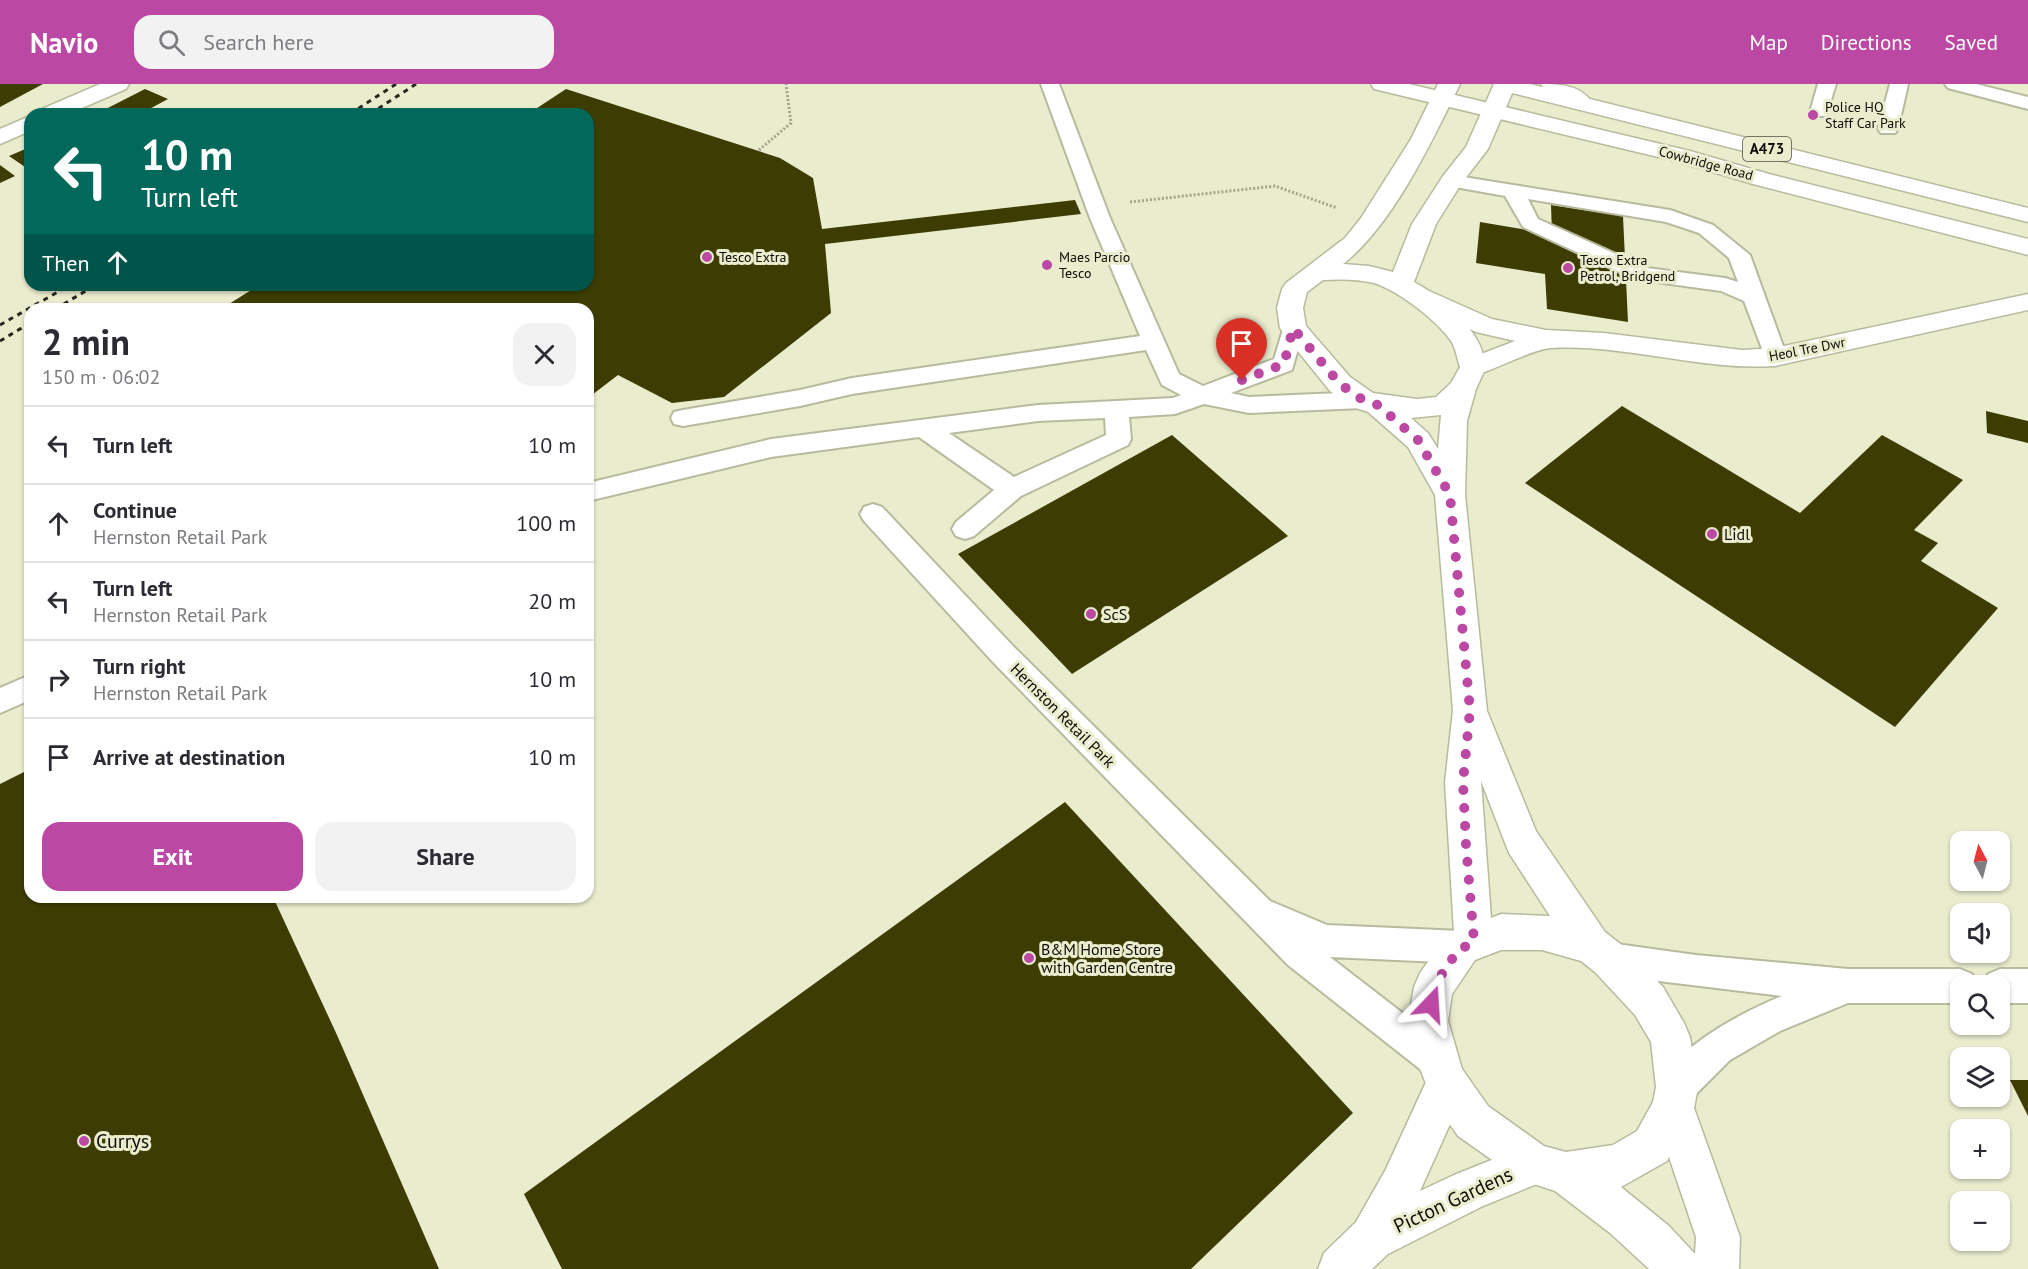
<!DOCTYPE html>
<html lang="en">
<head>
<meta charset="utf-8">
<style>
	body { margin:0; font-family:"PT Sans",sans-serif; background:#f2f2f3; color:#2b2b33; height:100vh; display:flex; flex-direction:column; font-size:22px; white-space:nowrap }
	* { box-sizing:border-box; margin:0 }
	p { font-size:20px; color:#7c7c81 }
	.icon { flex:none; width:33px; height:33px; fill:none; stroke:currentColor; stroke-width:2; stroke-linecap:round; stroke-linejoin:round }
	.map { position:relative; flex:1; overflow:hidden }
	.side { position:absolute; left:24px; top:219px; width:570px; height:600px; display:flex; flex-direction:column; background:#fff; border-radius:18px; box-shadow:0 2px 4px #0004 }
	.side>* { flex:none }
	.top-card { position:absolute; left:24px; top:24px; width:570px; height:183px; border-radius:18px; box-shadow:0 2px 4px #0004; background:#00695c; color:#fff; overflow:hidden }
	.needle { width:39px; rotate:353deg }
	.controls { position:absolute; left:1950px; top:747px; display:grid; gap:12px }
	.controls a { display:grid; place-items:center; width:60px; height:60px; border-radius:12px; background:#fff; box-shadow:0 2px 4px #0004; font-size:30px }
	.pin { position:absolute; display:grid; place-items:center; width:51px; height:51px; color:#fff; margin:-62px -26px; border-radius:50% 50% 50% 0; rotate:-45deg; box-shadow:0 0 6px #0007 }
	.pin .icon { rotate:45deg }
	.me { position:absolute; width:66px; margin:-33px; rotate:20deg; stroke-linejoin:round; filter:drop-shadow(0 0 4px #0008) }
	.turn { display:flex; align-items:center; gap:21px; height:126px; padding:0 18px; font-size:27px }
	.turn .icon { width:78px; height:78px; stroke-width:2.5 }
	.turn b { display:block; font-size:42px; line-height:51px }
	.then { display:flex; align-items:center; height:57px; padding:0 18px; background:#0003; gap:12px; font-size:22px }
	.round { display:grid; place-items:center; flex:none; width:63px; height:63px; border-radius:18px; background:#f2f2f3 }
	.summary { display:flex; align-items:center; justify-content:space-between; height:102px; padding:0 18px }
	h1 { font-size:36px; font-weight:700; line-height:45px }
	.primary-button { display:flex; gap:12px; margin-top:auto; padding:12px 18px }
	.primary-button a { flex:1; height:69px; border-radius:18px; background:#bb48a2; color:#fff; font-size:24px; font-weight:700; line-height:69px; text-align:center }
	.primary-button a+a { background:#f2f2f3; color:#2b2b33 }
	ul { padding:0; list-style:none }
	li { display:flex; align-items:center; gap:18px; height:78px; padding:0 18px; border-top:2px solid #e1e1e2 }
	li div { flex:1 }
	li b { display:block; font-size:22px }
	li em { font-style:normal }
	header { display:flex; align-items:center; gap:36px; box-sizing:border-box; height:84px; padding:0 30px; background:#bb48a2; color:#fff }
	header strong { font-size:28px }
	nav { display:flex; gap:33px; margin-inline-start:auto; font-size:21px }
	.search { width:420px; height:54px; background:#f2f2f3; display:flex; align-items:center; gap:15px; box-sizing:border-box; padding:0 21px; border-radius:18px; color:#7c7c81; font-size:22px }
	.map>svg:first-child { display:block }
	.building { fill:#3d3d03 }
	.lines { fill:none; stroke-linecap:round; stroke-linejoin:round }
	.service-casing { stroke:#b8ba9d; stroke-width:4 }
	.minor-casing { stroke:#b8ba9d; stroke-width:3 }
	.tertiary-casing { stroke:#b8ba9d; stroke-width:3 }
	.primary-casing { stroke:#b8ba9d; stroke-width:3 }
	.path { stroke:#a2a48d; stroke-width:3; stroke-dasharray:2 2; stroke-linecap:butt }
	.service { fill:#fff; fill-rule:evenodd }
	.minor { fill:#fff; fill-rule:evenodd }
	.tertiary { fill:#fff; fill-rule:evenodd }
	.primary { fill:#fff; fill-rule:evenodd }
	.rail { stroke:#28281d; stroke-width:3; stroke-dasharray:5 5; stroke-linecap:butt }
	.route { stroke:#bb48a2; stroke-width:10; stroke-dasharray:0 18 }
	.poi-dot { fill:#bb48a2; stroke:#eaecce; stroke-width:2 }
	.labels { text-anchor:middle; stroke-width:6; stroke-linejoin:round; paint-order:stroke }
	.far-poi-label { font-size:14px; fill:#0d0d04; stroke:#eaecce; text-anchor:start }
	.far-street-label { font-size:14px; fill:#0d0d04; stroke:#eaecce }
	.shield { fill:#eaecce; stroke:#4f5041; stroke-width:1.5 }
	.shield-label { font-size:15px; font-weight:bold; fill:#0d0d04 }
	.poi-label { font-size:16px; fill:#0d0d04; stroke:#eaecce; text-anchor:start }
	.street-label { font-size:16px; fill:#0d0d04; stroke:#eaecce }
	.near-poi-label { font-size:20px; fill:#0d0d04; stroke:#eaecce; text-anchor:start }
	.near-street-label { font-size:20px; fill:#0d0d04; stroke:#eaecce }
</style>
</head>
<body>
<header>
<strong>Navio</strong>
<div class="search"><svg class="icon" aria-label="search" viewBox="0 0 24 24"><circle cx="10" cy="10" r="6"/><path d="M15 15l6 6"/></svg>Search here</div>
<nav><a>Map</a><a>Directions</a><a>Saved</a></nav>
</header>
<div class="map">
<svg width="2028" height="1185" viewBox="0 0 2028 1185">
	<rect width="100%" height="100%" fill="#eaecce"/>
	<path class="building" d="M0,0H43L0,23Z
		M145,5L168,15L140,30H96Z
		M566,5L780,74L813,94L822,145L1075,116L1081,130L825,160L831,229L724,313L672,319L618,291L588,314V225H221L259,201H588V30H528Z
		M30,63V84L28,85L9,72Z
		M0,81L15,92L0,99Z
		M1551,121L1623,132L1628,238L1547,225L1545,190L1476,179L1480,138L1552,150Z
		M1622,322L1800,429L1882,351L1963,396L1914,446L1938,459L1921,477L1998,524L1895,643L1525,399Z
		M1986,327L2028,337V359L1987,349Z
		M1172,351L1288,452L1072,590L958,470Z
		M30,685V813H273L337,951L439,1185H0V700Z
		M1065,718L1353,1029L1191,1185H562L524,1110Z
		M2010,996H2028V1032Z"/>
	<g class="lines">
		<g class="service-casing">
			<path id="service" d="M1041,0H1059L1110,134L1179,290L1203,302L1274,275L1285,239L1293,237L1301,239L1304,244L1292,286L1231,309L1249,313L1363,308L1371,310L1375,316L1371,322L1363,324L1249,329L1204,320L1175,330L1129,333L1131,355L1128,361L1021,412L974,452L965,455L956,452L952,445L956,438L994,406L919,353L771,373L588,417V399L771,355L1038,321L1173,314L1181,311L1162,301L1146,266L852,310L800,322L683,342L674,340L671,334L674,328L683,326L800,306L852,294L1140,252L1090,134ZM1105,334L1106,351L1014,393L949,349L1038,337Z
				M1818,0H1836L1826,32H1812L1810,28Z
				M1890,0H1908L1898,45L1895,49H1881L1878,45Z
				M1945,0H1976L2028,13V25L1948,4Z
				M1451,91L1670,126L1713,141L1750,171L1787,273L1783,278L1775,281L1767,278L1744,217L1721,207L1634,195L1523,143L1505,112L1444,101L1441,97L1444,93ZM1528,115L1666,138L1699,149L1729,174L1738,198L1725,194L1647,184L1538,135Z
				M873,420L882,423L1012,561L1270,817L1327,841L1462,847L1474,852L1479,863L1474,874L1462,879L1330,873L1449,965L1455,977L1449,989L1437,995L1425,989L1288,881L992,577L864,437L860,430L864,423Z
				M30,591V616L0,629V604Z
				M1609,859L1696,871L1848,885H1960L1972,890L1977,902H1960V919H1848L1780,947L1730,976L1690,1016L1677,1021L1664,1016L1659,1003C1676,962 1743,928 1782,912L1609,891L1597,886L1592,875L1597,864Z
				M2000,885H2028V919H2000V902H1983L1988,890Z"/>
		</g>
		<g class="minor-casing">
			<path id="minor" d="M100,0H129L126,5L68,30H39L42,25Z
				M1541,0C1560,0 1580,1 1592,18L1589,23C1572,27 1558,13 1544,5Z
				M30,32V47L0,60V45Z
				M1420,203L1492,235L1546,246L1604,249L1742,266L1775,264L2028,210V226L1775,282C1700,287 1626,260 1551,264C1533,265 1494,286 1473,292L1463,289L1460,283L1463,277L1515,257L1476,248L1411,217L1407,211L1411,205Z
				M1447,979L1462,985L1468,1000L1420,1107L1454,1091L1534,1059L1549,1065L1555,1080L1549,1095L1483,1122L1388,1170L1372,1185H1318L1324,1169L1356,1138L1386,1085L1432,985Z"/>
		</g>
		<g class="tertiary-casing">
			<path id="tertiary" d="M1438,0H1460C1432,57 1393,141 1343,180L1369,182L1393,188L1412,140L1443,92L1466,63L1494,0H1516L1488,65L1461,100L1436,140L1414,198C1435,209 1466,235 1477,256C1482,264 1484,274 1486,283L1476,305L1467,337L1465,411L1487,627L1536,747L1605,848L1623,862L1663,903L1684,939L1690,953L1698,1003L1694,1024L1740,1153L1739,1185H1649L1610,1149L1555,1107L1519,1095L1458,1052L1432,1015L1417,977L1408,937L1414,903L1420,889L1448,850L1454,848L1445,698L1453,626L1435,411L1408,363L1368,328L1353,323L1330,307L1284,250L1280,244L1277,224L1282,205L1286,199L1345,154L1361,134L1411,55ZM1323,196C1339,195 1358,195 1374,199C1397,206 1437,236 1451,257C1456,264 1457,275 1460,283L1451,299L1436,313L1417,315L1373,309L1350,293L1306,242L1303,224L1307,208ZM1441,331L1438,365L1428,349L1411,334ZM1481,697L1509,769L1550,832L1501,830L1491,834ZM1501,866H1542L1581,877L1595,888L1635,931L1651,958L1656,1003L1653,1018L1637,1047L1613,1061L1566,1068L1544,1062L1488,1022L1462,985L1448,937L1452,910L1475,876ZM1669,1073L1696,1153L1695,1170L1669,1142L1621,1103L1667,1077Z"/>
		</g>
		<g class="primary-casing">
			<path id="primary" d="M1371,0H1409L1690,67L1769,90L2028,155V171L1753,100L1675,77L1374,5Z
				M1493,0H1530L2028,124V138L1496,5Z"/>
		</g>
		<path class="path" d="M759,66L791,39L786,0
			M1130,118L1275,102L1337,124"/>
		<use href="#service" class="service"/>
		<use href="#minor" class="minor"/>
		<use href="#tertiary" class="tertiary"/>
		<use href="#primary" class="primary"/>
		<path class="rail" d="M350,30L396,0
			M370,30L416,0
			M55,225L96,201
			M0,241L70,201
			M0,257L30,239"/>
	</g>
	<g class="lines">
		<path class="route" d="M1242,296L1284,280L1293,244L1340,300L1363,316L1378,321L1418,356L1450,411L1470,626L1463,698L1466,761L1474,857C1451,869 1436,895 1431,920"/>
	</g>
	<g class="poi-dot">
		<circle cx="1813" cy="31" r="6"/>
		<circle cx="707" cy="173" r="6"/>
		<circle cx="1047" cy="181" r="6"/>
		<circle cx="1568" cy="184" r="6"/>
		<circle cx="1712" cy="450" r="6"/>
		<circle cx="1091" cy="530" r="6"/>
		<circle cx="1029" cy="874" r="6"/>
		<circle cx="84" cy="1057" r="6"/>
	</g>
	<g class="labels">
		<g class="far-poi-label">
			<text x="1825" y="28">Police HQ<tspan x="1825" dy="16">Staff Car Park</tspan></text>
			<text x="719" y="178">Tesco Extra</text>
			<text x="1059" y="178">Maes Parcio<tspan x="1059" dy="16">Tesco</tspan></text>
			<text x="1580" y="181">Tesco Extra<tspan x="1580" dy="16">Petrol, Bridgend</tspan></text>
		</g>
		<g class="far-street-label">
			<text transform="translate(1706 79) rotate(15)" y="5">Cowbridge Road</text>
			<text transform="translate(1807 265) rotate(-11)" y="5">Heol Tre Dwr</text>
		</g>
		<rect class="shield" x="1743" y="53" width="48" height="24" rx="4.5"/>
		<g class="shield-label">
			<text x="1767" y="70">A473</text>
		</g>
		<g class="poi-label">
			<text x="1724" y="456">Lidl</text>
			<text x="1103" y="536">ScS</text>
			<text x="1041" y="871">B&amp;M Home Store<tspan x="1041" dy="18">with Garden Centre</tspan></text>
		</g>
		<g class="street-label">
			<text transform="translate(1063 631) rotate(45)" y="6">Hernston Retail Park</text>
		</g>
		<g class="near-poi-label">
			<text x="96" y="1064">Currys</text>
		</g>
		<g class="near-street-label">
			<text transform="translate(1453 1116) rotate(-25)" y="7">Picton Gardens</text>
		</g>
	</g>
</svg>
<div class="controls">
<a><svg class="needle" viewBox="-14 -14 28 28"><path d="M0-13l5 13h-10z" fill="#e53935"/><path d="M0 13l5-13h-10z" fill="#7c7c81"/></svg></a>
<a><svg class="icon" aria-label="sound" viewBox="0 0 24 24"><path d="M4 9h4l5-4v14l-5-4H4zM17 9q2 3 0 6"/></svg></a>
<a><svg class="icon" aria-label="search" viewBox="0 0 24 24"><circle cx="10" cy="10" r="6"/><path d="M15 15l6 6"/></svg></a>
<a><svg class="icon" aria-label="layers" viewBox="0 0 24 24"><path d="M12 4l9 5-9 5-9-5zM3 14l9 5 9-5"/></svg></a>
<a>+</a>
<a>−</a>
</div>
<div class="pin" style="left:1242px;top:296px;background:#d93025"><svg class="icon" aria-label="arrive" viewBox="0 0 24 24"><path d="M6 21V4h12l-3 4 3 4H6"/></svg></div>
<svg class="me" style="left:1431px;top:920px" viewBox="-20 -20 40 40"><path d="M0-17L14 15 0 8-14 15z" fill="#bb48a2" stroke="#fff" stroke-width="4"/></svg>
<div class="top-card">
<div class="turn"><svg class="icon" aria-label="left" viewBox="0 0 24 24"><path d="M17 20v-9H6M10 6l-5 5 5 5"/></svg><div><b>10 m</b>Turn left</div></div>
<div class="then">Then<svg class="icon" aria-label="ahead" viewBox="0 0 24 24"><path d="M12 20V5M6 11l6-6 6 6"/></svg></div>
</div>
<section class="side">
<div class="summary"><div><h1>2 min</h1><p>150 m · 06:02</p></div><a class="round"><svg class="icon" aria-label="close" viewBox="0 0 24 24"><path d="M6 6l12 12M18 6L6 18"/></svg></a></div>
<ul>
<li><svg class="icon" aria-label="left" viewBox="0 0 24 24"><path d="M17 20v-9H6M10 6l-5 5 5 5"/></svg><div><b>Turn left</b></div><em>10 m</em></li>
<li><svg class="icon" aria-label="ahead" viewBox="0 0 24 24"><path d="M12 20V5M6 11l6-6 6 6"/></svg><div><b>Continue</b><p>Hernston Retail Park</p></div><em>100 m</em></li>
<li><svg class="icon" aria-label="left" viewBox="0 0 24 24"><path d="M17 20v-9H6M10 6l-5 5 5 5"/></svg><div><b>Turn left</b><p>Hernston Retail Park</p></div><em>20 m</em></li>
<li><svg class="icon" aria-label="right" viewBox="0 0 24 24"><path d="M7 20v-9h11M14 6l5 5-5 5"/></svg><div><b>Turn right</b><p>Hernston Retail Park</p></div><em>10 m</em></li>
<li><svg class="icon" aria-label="arrive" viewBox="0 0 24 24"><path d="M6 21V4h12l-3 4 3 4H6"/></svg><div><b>Arrive at destination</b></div><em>10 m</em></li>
</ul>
<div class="primary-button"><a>Exit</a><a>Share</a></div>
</section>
</div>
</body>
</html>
